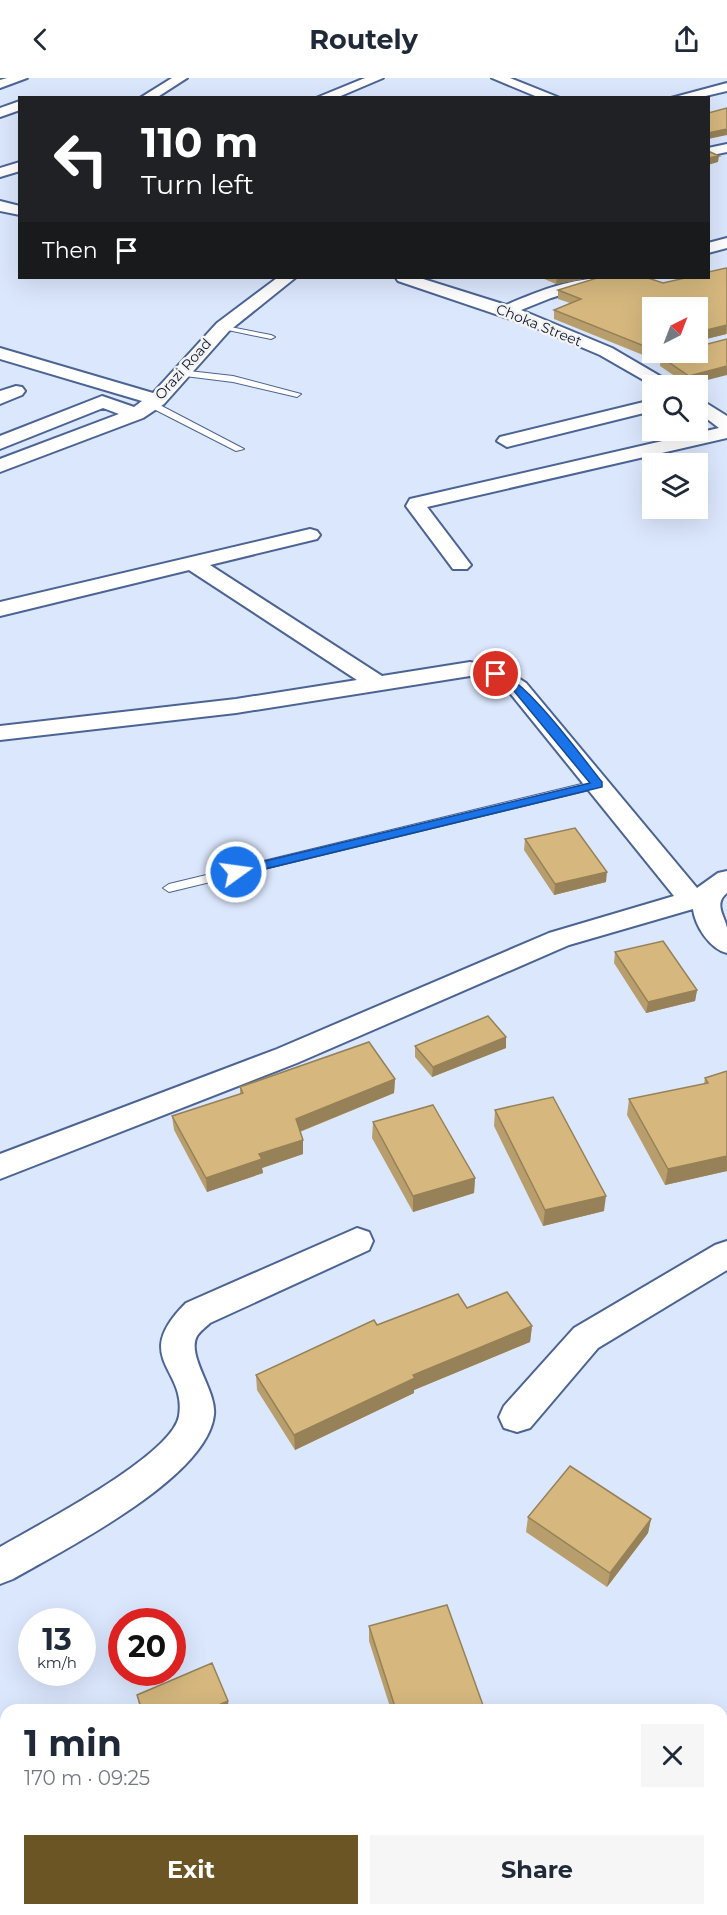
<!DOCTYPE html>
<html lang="en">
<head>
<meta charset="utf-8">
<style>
	body { margin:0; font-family:Montserrat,sans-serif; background:#f6f6f7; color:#1f2937; height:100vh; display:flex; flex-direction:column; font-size:22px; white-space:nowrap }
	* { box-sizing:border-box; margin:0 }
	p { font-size:20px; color:#747a83 }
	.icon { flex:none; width:33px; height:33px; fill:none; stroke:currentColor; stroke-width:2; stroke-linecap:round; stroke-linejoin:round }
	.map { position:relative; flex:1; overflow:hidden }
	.side { position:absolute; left:0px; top:1626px; width:728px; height:212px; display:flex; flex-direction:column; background:#fff; border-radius:18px 18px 0 0; box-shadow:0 6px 24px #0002 }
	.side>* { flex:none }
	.guide { position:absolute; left:18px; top:18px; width:692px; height:183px; border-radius:0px; box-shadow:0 6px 24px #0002; background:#202124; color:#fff; overflow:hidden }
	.needle { width:39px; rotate:42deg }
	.buttons { position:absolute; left:642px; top:219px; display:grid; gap:12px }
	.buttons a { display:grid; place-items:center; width:66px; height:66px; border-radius:0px; background:#fff; box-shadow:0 6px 24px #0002; font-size:30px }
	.speed { position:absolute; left:18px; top:1530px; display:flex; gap:12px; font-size:30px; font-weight:700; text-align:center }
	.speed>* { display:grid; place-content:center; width:78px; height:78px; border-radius:50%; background:#fff; box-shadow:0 6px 24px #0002; line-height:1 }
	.speed small { font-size:15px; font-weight:400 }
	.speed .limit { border:9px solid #d22; background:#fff; color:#111 }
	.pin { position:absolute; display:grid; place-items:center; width:51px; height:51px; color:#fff; margin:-26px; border:3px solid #fff; border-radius:50%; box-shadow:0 2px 6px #0007 }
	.me { position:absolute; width:66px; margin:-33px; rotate:76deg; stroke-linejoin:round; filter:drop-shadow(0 0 4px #0008) }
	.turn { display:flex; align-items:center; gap:21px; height:126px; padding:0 24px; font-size:27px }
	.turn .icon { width:78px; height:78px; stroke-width:2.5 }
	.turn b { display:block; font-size:42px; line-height:51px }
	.then { display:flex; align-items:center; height:57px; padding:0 24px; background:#0003; gap:12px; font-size:22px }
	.round { display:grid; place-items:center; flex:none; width:63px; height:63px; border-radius:0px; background:#f6f6f7 }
	.summary { display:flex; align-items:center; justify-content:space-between; height:102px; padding:0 24px }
	h1 { font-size:36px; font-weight:700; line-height:45px }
	.action { display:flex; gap:12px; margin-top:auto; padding:12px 24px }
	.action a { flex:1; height:69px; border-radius:0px; background:#6c5525; color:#fff; font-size:24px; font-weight:700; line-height:69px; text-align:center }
	.action a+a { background:#f6f6f7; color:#1f2937 }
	header { display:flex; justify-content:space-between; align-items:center; height:78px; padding:0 24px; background:#fff; font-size:27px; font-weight:700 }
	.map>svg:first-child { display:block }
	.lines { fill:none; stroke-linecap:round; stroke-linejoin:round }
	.lane-casing { stroke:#4c6494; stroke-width:2 }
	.street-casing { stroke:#4c6494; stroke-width:4 }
	.lane { fill:#fff; fill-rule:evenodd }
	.street { fill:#fff; fill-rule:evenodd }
	.wall { fill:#b89e6c }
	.shaded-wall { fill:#968158 }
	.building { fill:#d6b87e; stroke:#968158; stroke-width:1.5 }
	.route { fill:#1a73e8; stroke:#114b97; stroke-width:1.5 }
	.labels { text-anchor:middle; stroke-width:5; stroke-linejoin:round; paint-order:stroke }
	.far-street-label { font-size:14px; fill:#0d162a; stroke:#f3f3f3 }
</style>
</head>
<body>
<header><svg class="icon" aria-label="back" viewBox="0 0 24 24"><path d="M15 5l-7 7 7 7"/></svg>Routely<svg class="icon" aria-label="share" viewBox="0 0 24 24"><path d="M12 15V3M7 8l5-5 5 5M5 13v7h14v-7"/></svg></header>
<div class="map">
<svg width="727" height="1837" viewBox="0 0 727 1837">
	<rect width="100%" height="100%" fill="#dbe7fd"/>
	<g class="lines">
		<g class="lane-casing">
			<path id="lane" d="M220,247L271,257L275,259L271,261L223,251L219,249Z
				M180,292L233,298L301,316L297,319L233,304L177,297V293Z
				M148,324H154L244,371L236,373L148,328Z
				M598,702L604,706L602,709L169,814L163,810L169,806Z"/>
		</g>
		<g class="street-casing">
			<path id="street" d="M7,0H27L0,10V2Z
				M172,0H187L156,20H140Z
				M365,0H383L336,20H316Z
				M492,0H510L560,20H540Z
				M727,5V13L697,20H671Z
				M20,23V32L0,39V30Z
				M727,66V74L708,78V70Z
				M20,84V93L0,99V90Z
				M0,123L20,128V137L0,133Z
				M727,160V170L708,175V165Z
				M277,200H295L229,253L164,326L143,340L0,394V381L119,336L103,330L0,371V358L102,318L134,329L142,323L0,281V270L153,315L217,245Z
				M396,200H420L506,227C539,213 571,200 607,200L605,203L551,220L521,232L612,270L677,308H654L600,277L534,249L398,203Z
				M16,308L22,309L25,313L22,317L0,326V313Z
				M698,320L727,338V360L427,429L471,487L467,491H453L406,428L410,421L719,350L698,334Z
				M652,322V333L507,369L497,363L500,359Z
				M310,451L317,453L320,457L317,461L210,487L382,598L470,584L504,591L526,605L697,810L718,795L727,793V815C713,826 725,838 727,850C727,858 727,867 727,875C710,871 695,848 693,831L569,867L297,985L0,1101V1076L277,971L549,855L674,818L510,615L489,602L470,598L236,635L0,662V648L236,621L357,602L189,492L0,538V524Z
				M357,1150L369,1154L373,1163L369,1172L210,1245C206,1249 200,1253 197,1258C186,1278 217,1313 214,1337C207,1400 65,1471 13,1501L0,1506V1469C36,1448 172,1378 179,1338C187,1290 130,1281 186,1225Z
				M727,1163V1192L598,1270L530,1350L517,1354L504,1350L499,1339L504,1328L574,1250L715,1167Z"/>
		</g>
		<use href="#lane" class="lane"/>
		<use href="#street" class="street"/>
	</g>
	<path class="wall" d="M727,191V256L698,263V230L643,277L554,241V232L570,225L558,221V212L663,205Z
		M542,200H588L556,206Z
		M698,274L688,307L660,288L661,279Z
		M525,761L606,804L554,817L524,772Z
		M615,874L697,912L695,923L646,935L614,885Z
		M415,968L506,970L432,999L415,979Z
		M727,993V1093L665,1107L627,1037L629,1021L704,1006L705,1000Z
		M395,1001L394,1015L300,1054L303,1076L262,1090L263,1095L207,1114L174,1052L172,1038L240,1016V1009Z
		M495,1032L604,1133L543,1148L494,1048Z
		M373,1044L475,1100L474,1115L413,1134L372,1060Z
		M467,1230L532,1248L530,1264L414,1312V1315L295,1372L257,1312L256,1297L377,1247Z
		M528,1439L651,1441L648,1455L607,1509L526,1454Z
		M369,1548L484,1632H391L369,1563Z
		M137,1617L229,1632H140Z
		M372,1832H393L380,1837H374Z"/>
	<path class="shaded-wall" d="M727,51V57L708,61V55Z
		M719,78L718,84L708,87V80Z
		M557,200H588L556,206Z
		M727,247L726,256L698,263V256L699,254Z
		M652,265V274L643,277L644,268Z
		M727,288V297L688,307L689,298Z
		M607,794L606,804L554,817L555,806Z
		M697,912L695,923L646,935L648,924Z
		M506,959V970L432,999L433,989Z
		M395,1001L394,1015L296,1055V1041Z
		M303,1062V1076L262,1090L263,1095L207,1114L206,1100L259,1076Z
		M727,1078V1093L665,1107L668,1091Z
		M475,1100L474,1115L413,1134V1118Z
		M606,1118L604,1133L543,1148L545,1132Z
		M532,1248L530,1264L414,1312V1315L295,1372L294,1357L413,1297Z
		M651,1441L648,1455L607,1509L610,1495Z
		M228,1623L229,1632H207Z
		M375,1832H393L380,1837H375Z"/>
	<path class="building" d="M727,30V51L708,55V35Z
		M708,73L719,78L708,80Z
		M726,190L727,191V247L699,254L698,256V230H652V265L644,268L554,232L581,221L558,212L597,200H648L663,205L685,200H708V194Z
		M727,261V288L689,298L661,279L677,274H698V267L700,268Z
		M575,750L607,794L555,806L525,761Z
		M663,863L697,912L648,924L615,874Z
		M488,938L506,959L433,989L415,968Z
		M369,964L395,1001L296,1041L303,1062L259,1076L262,1081L206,1100L172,1038L243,1015L240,1009Z
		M727,993V1078L668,1091L629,1021L708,1005L705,1000Z
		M553,1019L606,1118L545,1132L495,1032Z
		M433,1027L475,1100L413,1118L373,1044Z
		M507,1214L532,1248L413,1297L415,1300L294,1357L256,1297L374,1242L377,1247L458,1216L467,1230Z
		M570,1388L651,1441L610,1495L528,1439Z
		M447,1527L484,1630L478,1632H396L369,1548Z
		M212,1585L228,1623L207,1632H142L137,1617Z"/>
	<path class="route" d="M492,594C518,589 584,682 602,704V709L236,798L232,796V791L236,790L590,705L514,613L492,598Z"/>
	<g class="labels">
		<g class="far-street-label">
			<text transform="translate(539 247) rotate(22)" y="5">Choka Street</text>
			<text transform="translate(183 291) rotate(-48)" y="5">Orazi Road</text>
		</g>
	</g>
</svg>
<div class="buttons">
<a><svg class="needle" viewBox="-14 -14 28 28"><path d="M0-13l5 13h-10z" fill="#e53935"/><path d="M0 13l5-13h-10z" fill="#747a83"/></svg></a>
<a><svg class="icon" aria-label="search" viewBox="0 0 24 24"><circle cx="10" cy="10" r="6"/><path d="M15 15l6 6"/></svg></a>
<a><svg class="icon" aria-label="layers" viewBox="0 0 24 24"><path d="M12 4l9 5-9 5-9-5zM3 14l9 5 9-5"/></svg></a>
</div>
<div class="speed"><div>13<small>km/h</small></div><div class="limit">20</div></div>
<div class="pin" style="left:496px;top:596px;background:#d93025"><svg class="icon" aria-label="arrive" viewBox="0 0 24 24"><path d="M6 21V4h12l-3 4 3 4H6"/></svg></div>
<svg class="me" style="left:236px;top:794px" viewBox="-20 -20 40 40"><circle r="17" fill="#1a73e8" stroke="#fff" stroke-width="3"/><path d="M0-11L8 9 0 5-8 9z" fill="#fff"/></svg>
<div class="guide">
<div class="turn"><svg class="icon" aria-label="left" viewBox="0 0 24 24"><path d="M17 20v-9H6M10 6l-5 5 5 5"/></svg><div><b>110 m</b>Turn left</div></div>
<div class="then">Then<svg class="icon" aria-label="arrive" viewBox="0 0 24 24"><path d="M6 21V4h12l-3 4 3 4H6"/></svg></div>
</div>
<section class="side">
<div class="summary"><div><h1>1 min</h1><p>170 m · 09:25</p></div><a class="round"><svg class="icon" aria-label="close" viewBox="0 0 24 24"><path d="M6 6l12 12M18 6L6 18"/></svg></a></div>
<div class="action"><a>Exit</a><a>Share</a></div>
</section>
</div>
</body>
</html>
